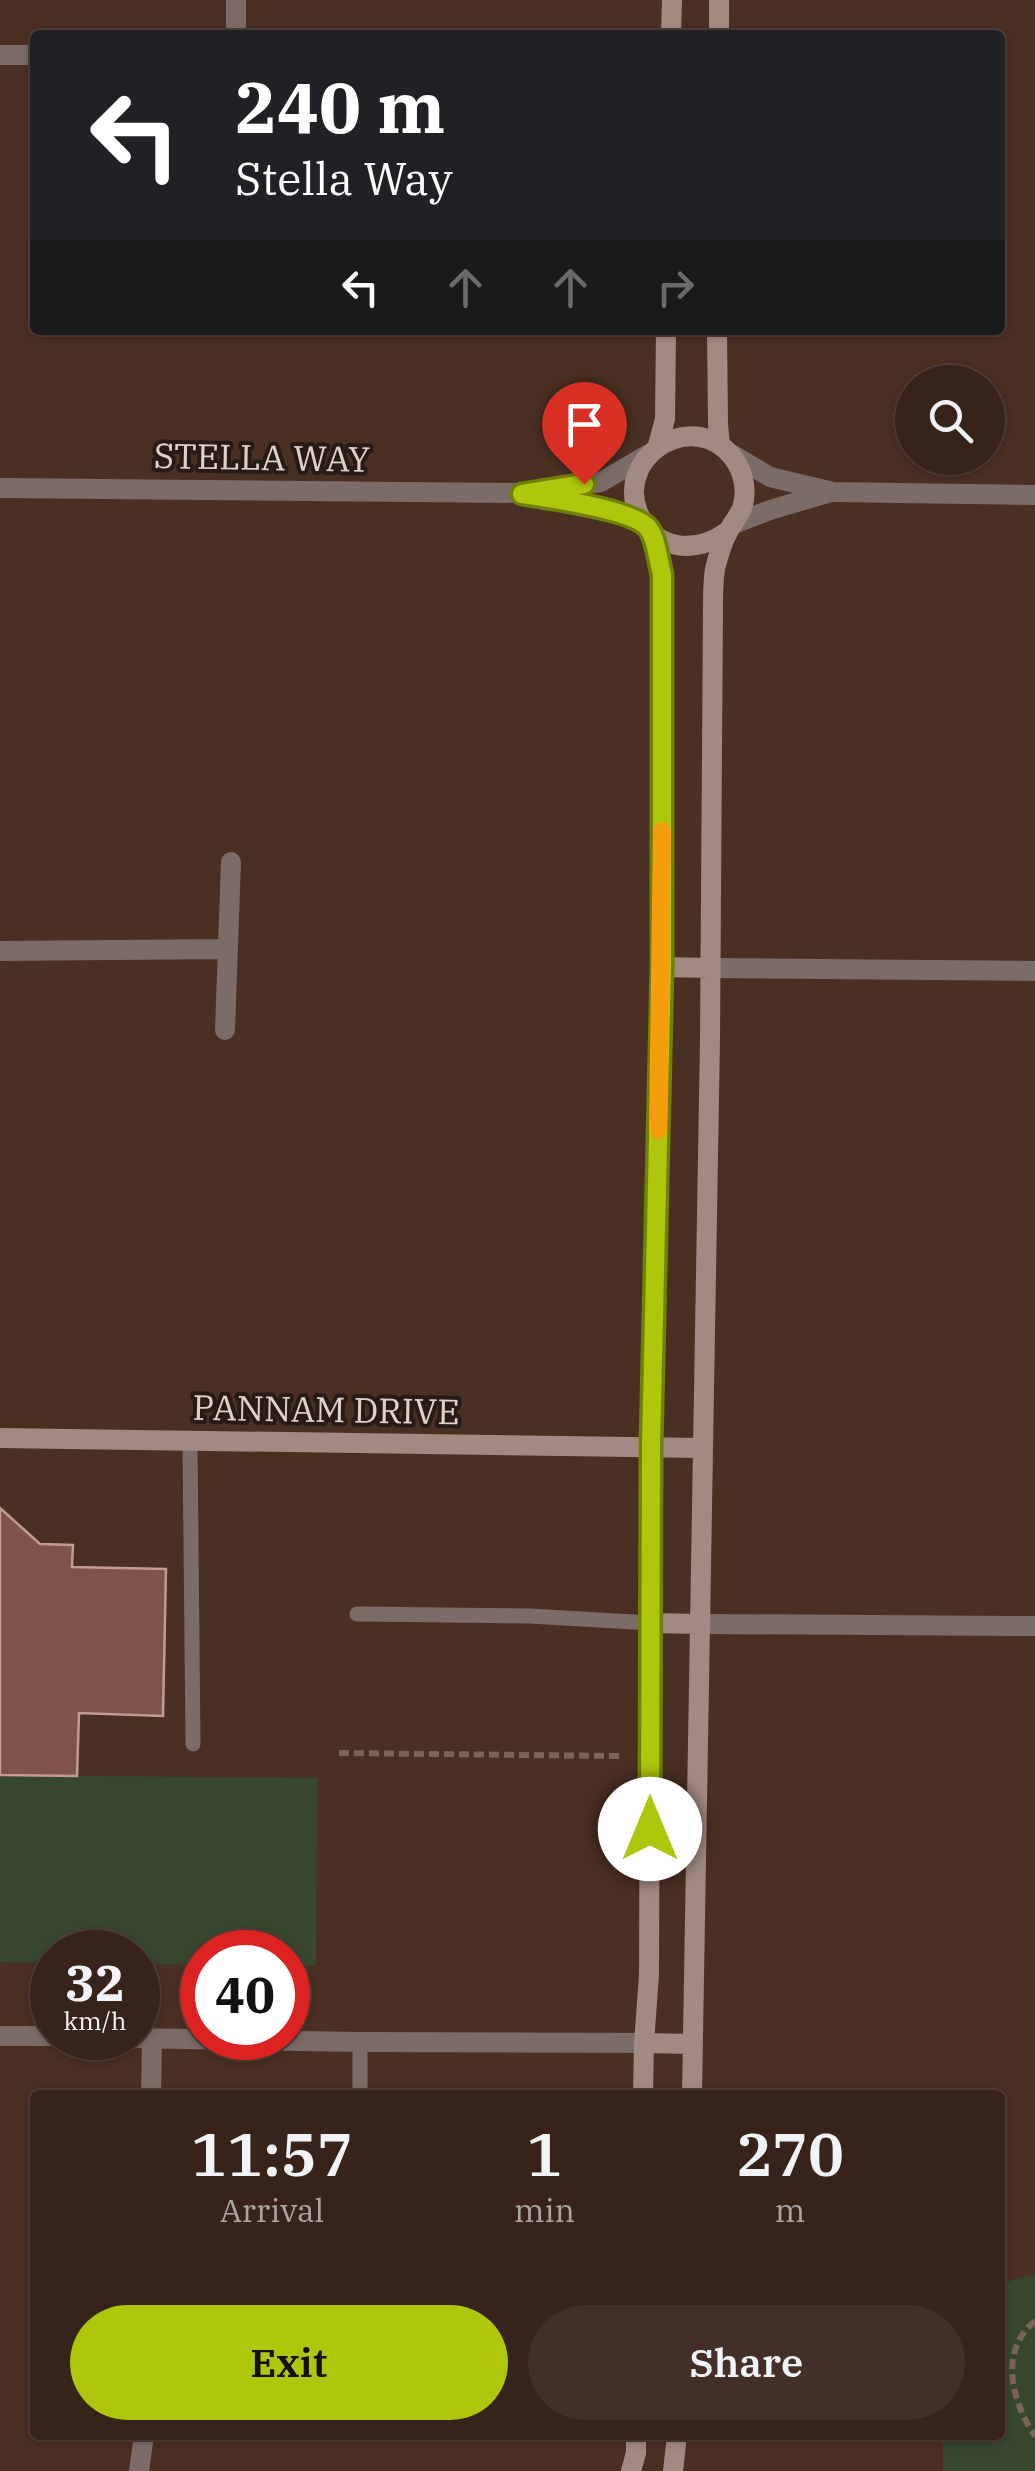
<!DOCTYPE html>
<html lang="en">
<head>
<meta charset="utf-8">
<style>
	body { margin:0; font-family:"IBM Plex Serif",serif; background:#432f27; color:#f1f3f6; height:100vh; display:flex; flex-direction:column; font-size:38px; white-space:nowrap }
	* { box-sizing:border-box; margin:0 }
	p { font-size:32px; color:#aba4a2 }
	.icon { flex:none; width:55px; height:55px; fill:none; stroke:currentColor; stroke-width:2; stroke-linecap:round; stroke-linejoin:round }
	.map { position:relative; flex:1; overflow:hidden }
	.details { position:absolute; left:30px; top:2090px; width:975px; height:350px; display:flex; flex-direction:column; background:#38231a; border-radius:10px; box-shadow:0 2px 8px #0004,0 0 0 2px #524039 }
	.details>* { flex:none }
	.banner { position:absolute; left:30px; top:30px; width:975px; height:305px; border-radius:10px; box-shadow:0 2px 8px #0004,0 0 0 2px #524039; background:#202124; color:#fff; overflow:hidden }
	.fabs { position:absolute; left:895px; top:365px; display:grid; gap:20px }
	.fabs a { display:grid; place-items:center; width:110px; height:110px; border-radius:50%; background:#38231a; box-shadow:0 2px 8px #0004,0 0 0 2px #524039; font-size:50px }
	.speed { position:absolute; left:30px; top:1930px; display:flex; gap:20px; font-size:50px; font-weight:700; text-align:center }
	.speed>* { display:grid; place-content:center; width:130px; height:130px; border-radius:50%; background:#38231a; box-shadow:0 2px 8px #0004,0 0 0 2px #524039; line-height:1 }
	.speed small { font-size:25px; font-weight:400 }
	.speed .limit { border:15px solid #d22; background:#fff; color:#111 }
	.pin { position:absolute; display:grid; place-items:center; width:85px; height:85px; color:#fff; margin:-102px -42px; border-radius:50% 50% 50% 0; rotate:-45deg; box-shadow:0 0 10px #0007 }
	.pin .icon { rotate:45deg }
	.me { position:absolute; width:110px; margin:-55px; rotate:0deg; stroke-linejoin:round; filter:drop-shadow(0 0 8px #0008) }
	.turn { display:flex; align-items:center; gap:35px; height:210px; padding:0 40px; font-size:45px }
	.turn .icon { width:130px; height:130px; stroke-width:2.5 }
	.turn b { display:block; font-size:70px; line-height:85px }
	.lanes { display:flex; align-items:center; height:95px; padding:0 40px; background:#0003; justify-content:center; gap:50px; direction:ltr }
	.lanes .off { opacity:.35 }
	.eta { display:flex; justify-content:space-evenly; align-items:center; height:170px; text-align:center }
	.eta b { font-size:60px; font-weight:600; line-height:70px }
	.primary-button { display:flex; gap:20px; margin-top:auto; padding:20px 40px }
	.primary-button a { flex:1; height:115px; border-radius:60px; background:#aec60c; color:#111; font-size:40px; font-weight:600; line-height:115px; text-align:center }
	.primary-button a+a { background:#432f27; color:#f1f3f6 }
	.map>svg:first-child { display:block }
	.green { fill:#37462e }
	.building { fill:#7f5348; stroke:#c09c93; stroke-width:2.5 }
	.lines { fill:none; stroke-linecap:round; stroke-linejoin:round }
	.path { stroke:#7b6359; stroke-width:6; stroke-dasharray:10 5; stroke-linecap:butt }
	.lane { stroke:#7b6c67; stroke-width:15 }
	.street { stroke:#7b6c67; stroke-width:20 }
	.secondary { stroke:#a18a82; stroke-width:20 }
	.route-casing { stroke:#718108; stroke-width:25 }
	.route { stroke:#aec60c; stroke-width:18 }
	.slow { stroke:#f59e0b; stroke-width:18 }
	.labels { text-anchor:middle; stroke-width:8; stroke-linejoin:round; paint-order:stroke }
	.street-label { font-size:35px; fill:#e2d1c9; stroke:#271b15 }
</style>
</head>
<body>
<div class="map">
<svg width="1035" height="2471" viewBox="0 0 1035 2471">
	<rect width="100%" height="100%" fill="#4a2f23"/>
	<path class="green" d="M0,1775L317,1778L316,1966L288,1965V1952H202V1965L138,1964V1952H52V1963L0,1962Z
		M1035,2274V2471H943V2435H1000V2284Z"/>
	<path class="building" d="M0,1508L40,1544L73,1545L72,1567L166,1569L163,1716L79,1713L77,1776L0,1775Z"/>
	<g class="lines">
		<path class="path" d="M339,1753L623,1756
			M1035,2321C998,2351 1012,2402 1035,2436"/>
		<path class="lane" d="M190,1440L193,1744
			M357,1614L530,1616L650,1623
			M360,2095V2042"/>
		<path class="street" d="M236,35V0
			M0,55H35
			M728,452L770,477L833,492L1035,495
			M0,488L523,493L601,482L647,455
			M539,497L604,509L643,523
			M734,524L770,510L831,492
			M0,951L228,949
			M711,968L1035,971
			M225,1030L231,862
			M700,1624L1035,1626
			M0,2036H52
			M130,2038L360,2042L644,2043
			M151,2095L152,2038
			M139,2471L144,2435"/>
		<path class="secondary" d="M671,35L672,0
			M719,35V0
			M717,330L718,424L720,445
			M658,445L665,419L666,330
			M661,967L711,968
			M0,1438L702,1448
			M650,1623L700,1624
			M644,2043L692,2044
			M643,2095L644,2043L649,1975L651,1447L661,967V574L652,532
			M692,2095L710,1039L713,607C713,595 713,581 715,569C718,557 722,542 728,532C732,523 740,516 743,505C748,485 741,463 725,449C683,413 617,460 638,512C655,552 696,554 728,531
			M631,2471L636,2453V2435
			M673,2471L677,2435"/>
	</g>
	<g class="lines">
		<g class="route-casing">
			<path id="route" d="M584,484L522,494C548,498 636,510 649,529C657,541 658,560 662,574V967L651,1446L650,1829"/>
		</g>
		<use href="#route" class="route"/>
		<path class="slow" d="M658,1130L662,831"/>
	</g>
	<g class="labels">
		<g class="street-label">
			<text transform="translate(262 458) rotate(1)" y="12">STELLA WAY</text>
			<text transform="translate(326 1410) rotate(1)" y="12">PANNAM DRIVE</text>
		</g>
	</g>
</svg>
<div class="fabs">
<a><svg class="icon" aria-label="search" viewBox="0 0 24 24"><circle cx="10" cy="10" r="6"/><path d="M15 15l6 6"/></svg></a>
</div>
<div class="speed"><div>32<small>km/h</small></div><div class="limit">40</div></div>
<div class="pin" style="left:584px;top:484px;background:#d93025"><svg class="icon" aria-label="arrive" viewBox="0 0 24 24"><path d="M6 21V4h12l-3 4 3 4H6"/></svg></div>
<svg class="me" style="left:650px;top:1829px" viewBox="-20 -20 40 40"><circle r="19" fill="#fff"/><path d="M0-13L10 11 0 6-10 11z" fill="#aec60c"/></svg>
<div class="banner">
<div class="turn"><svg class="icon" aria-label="left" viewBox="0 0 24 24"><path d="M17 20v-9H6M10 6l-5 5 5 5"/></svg><div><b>240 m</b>Stella Way</div></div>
<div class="lanes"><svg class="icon" aria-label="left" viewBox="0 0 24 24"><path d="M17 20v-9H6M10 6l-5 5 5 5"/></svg><svg class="icon off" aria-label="ahead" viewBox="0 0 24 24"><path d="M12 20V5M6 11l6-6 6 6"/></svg><svg class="icon off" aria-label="ahead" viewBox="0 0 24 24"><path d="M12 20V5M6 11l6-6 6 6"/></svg><svg class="icon off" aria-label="right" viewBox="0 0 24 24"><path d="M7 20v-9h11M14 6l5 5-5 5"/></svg></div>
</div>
<section class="details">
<div class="eta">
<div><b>11:57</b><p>Arrival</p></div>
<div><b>1</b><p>min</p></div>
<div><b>270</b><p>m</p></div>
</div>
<div class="primary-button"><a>Exit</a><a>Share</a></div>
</section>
</div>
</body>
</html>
